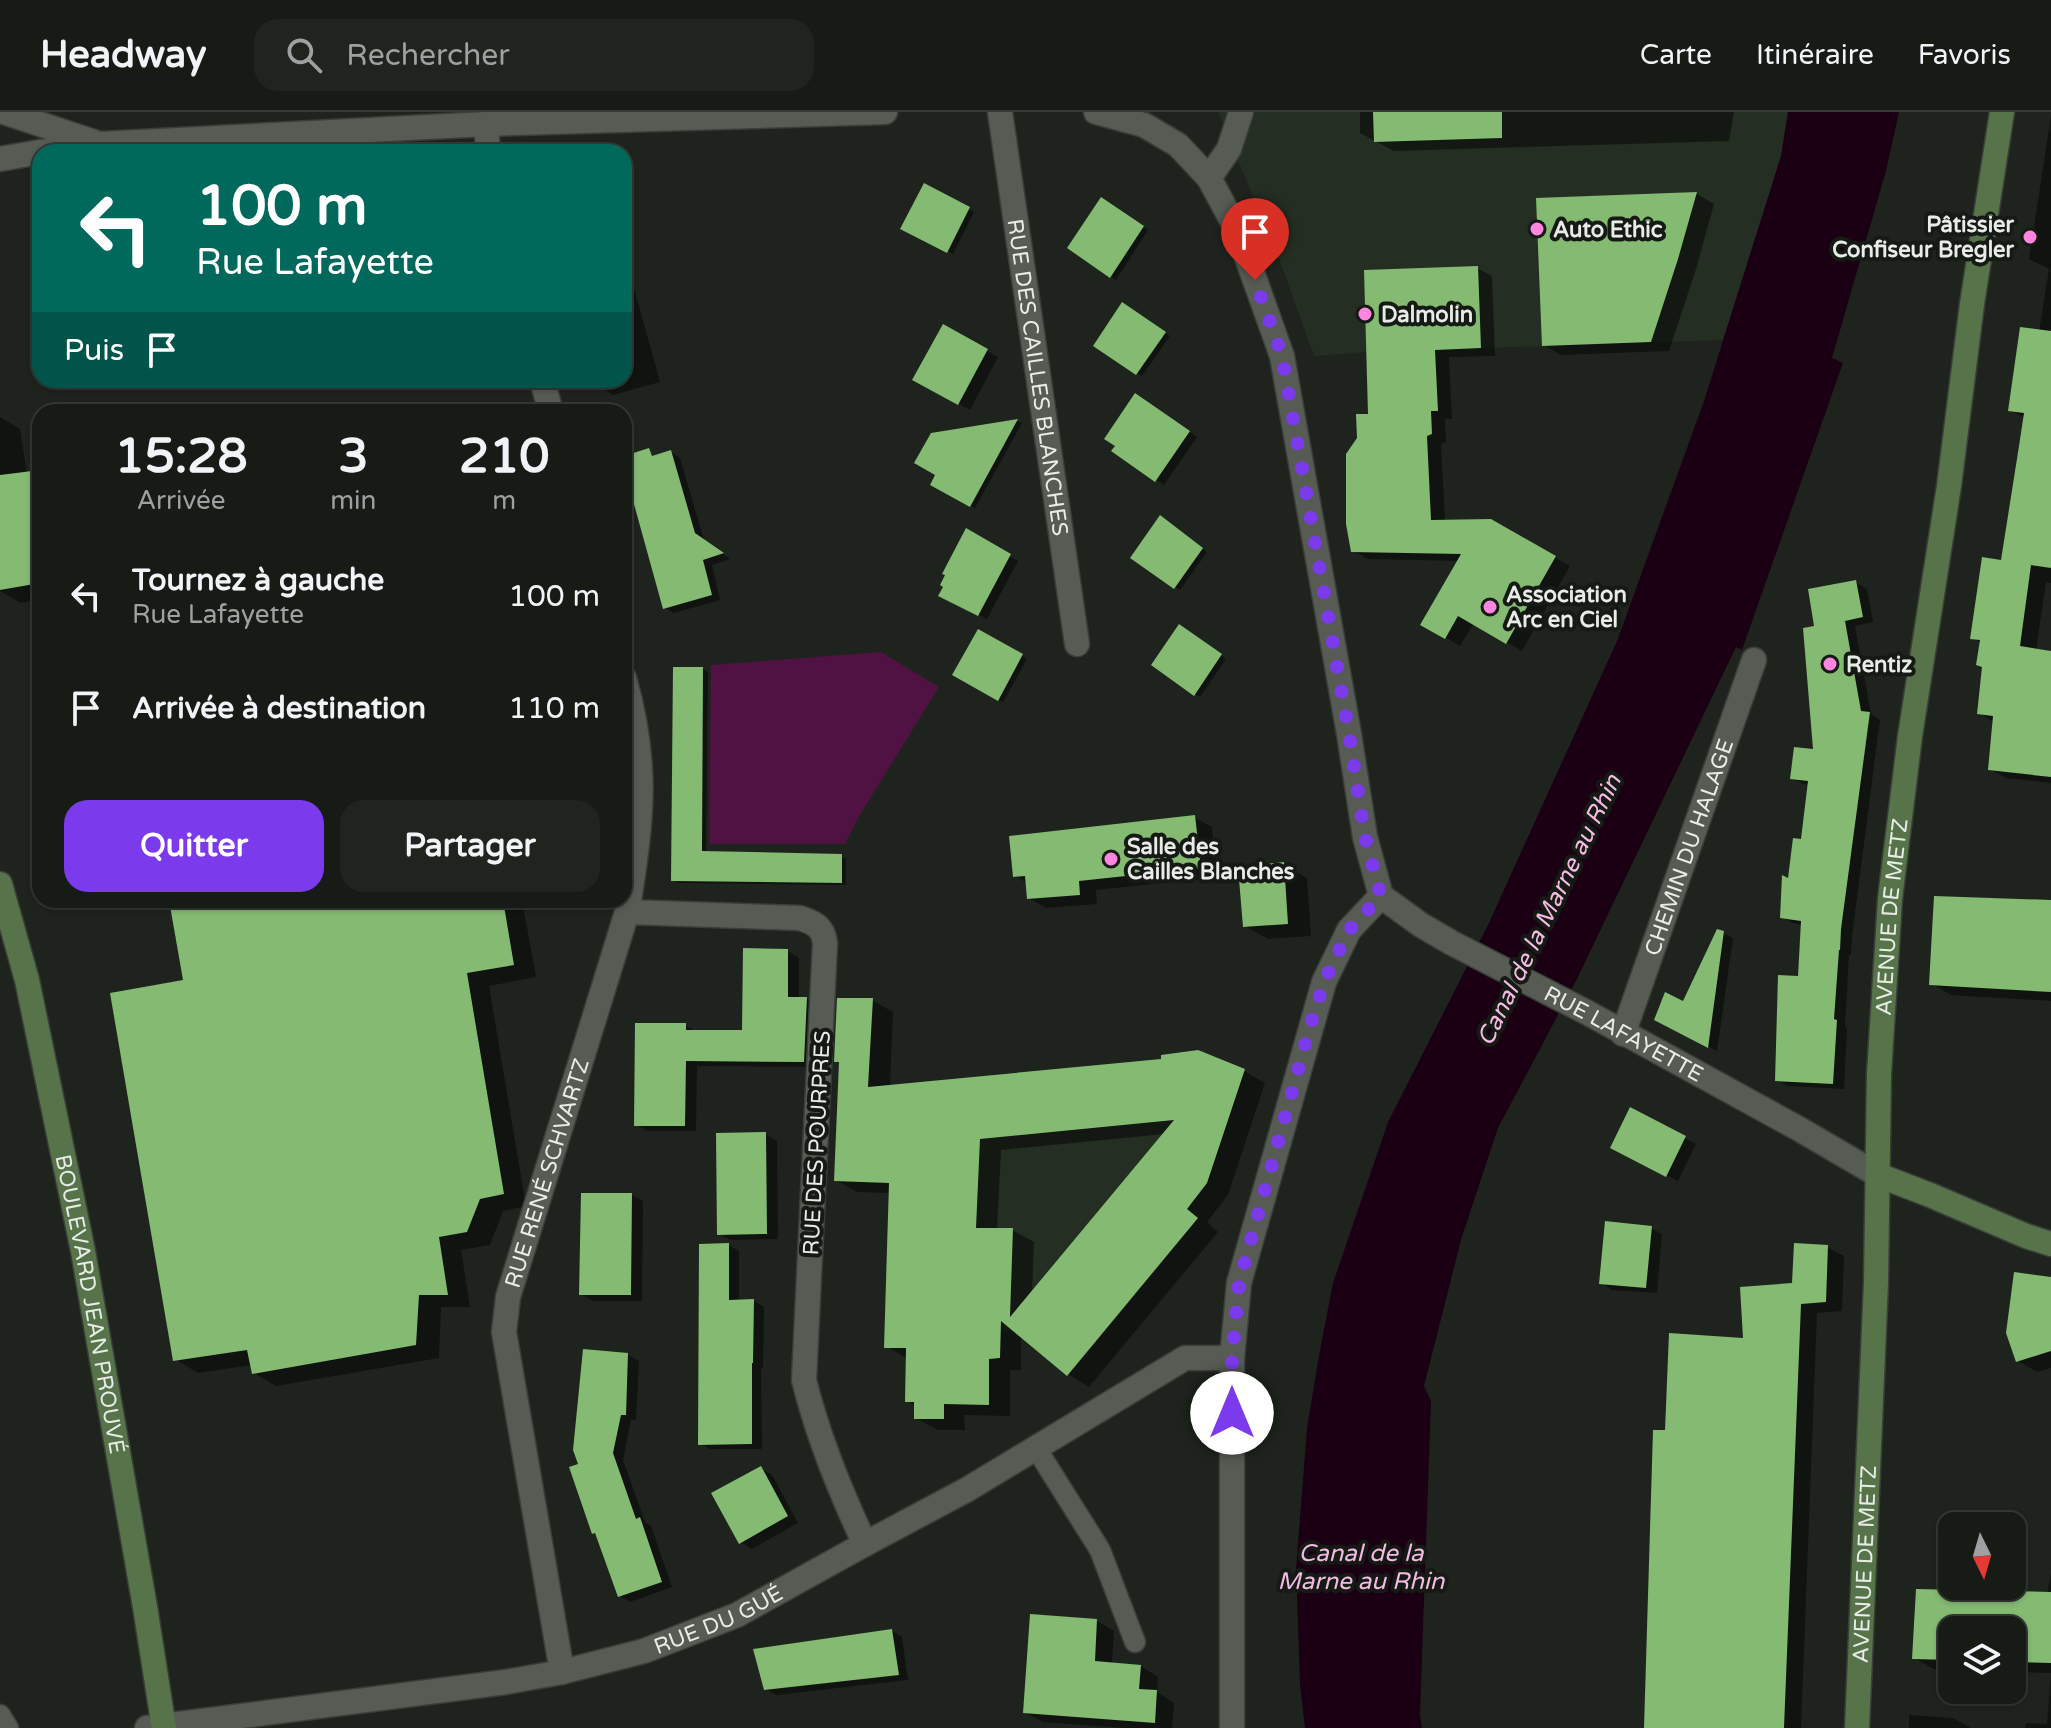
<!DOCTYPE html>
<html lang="fr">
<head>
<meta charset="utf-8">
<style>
	body { margin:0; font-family:"Varela Round",sans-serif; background:#1f241f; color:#f1f3f6; height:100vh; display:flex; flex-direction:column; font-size:30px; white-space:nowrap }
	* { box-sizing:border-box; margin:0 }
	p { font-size:26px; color:#9ea1a1 }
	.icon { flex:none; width:44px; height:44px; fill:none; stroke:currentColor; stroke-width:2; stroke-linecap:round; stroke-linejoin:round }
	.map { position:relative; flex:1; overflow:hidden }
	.sheet { position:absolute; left:32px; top:292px; width:600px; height:504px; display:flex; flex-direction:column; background:#161b16; border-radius:24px; box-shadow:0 2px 6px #0004,0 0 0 2px #353935 }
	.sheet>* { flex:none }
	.banner { position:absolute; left:32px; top:32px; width:600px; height:244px; border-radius:24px; box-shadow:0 2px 6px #0004,0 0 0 2px #353935; background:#00695c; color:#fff; overflow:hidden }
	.needle { width:52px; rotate:175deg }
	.tools { position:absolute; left:1938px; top:1400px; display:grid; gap:16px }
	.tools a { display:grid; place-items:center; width:88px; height:88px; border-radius:16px; background:#161b16; box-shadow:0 2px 6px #0004,0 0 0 2px #353935; font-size:40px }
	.pin { position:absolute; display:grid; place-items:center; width:68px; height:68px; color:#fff; margin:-82px -34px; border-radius:50% 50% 50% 0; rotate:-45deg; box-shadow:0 0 8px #0007 }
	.pin .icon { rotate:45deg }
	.me { position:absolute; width:88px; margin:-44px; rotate:0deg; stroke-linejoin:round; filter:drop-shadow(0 0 6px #0008) }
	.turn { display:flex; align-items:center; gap:28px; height:168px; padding:0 32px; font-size:36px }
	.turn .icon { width:104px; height:104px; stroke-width:2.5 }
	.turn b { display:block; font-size:56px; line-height:68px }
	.then { display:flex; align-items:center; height:76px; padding:0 32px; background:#0003; gap:16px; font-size:30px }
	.eta { display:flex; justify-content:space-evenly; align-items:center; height:136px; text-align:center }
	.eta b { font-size:48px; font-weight:700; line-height:56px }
	.action { display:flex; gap:16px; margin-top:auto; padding:16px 32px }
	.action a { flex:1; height:92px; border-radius:24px; background:#7c3aed; color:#fff; font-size:32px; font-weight:700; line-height:92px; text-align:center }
	.action a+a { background:#1f241f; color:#f1f3f6 }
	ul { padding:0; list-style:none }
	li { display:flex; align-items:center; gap:24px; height:112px; padding:0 32px }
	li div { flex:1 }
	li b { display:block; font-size:30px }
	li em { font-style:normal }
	header { display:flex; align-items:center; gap:48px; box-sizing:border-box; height:112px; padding:0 40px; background:#161b16; border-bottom:2px solid #353935 }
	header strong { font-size:38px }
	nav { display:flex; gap:44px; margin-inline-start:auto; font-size:28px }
	.search { width:560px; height:72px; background:#1f241f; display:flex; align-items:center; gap:20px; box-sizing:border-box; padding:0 28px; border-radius:24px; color:#9ea1a1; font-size:30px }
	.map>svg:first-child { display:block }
	.built { fill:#252e22 }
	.green { fill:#4f1242 }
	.water { fill:#1b0014 }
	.shadow { fill:#0007; fill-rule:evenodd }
	.building { fill:#84ba72; fill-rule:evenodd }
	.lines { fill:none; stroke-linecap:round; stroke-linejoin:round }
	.lane-casing { stroke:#393e38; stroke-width:23 }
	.street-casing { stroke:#393e38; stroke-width:27 }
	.secondary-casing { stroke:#393e38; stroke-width:27 }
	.lane { stroke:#565c54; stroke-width:20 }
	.street { stroke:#565c54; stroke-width:24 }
	.secondary { stroke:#56734a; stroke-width:24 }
	.route { stroke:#7c3aed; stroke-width:14; stroke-dasharray:0 25.2 }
	.poi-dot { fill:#ff85df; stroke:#151a14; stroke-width:3 }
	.labels { text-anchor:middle; stroke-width:8; stroke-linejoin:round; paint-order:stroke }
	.poi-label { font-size:22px; font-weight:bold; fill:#e8ece7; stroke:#151a14; text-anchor:start }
	.street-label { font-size:22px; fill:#e8ece7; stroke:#151a14 }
	.water-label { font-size:24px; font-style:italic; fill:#f5bae3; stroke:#151a14 }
</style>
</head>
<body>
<header>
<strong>Headway</strong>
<div class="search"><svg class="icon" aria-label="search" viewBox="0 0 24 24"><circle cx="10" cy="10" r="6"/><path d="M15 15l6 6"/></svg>Rechercher</div>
<nav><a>Carte</a><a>Itinéraire</a><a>Favoris</a></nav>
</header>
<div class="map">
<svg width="2051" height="1616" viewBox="0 0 2051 1616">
	<rect width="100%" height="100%" fill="#1e241d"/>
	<path class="built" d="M1218,0H1788L1781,44L1723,228L1366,240L1314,244L1281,152Z
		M1203,938L1225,951L1245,957L1207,1071L1188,1097L1198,1106L1067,1264L1012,1218L1001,1220L1000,1246L989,1247V1293L944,1292V1307H914V1291L905,1290L906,1236H884L888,1100L902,972L1161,947V943Z"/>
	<path class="green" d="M881,540L939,575L858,706L845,732H709L711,553Z"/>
	<path class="water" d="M1788,0H1899L1886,59L1832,246L1843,251L1742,538L1736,535L1577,867L1498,1016L1461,1128L1424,1274L1431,1289L1420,1603L1422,1616H1305L1300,1572L1296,1457L1307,1316L1319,1243L1333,1171L1388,1010L1488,813L1617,529L1704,289L1781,44Z"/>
	<path class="shadow" d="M1360,0H1734L1729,29L1394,39L1360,21Z
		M2051,4V471L2046,470L2036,539L2051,541V671L2006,666L1990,657L1994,610L1979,601L1984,556L1982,531L1972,526L2003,450L2025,306L2010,298L2039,220L2049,157L2029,147Z
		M924,74L974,100L953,142L903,116Z
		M1697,82L1714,92L1696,157L1669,239L1561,243L1544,233L1538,88Z
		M1101,88L1148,118L1116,168L1111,165Z
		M624,140L660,270L613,283L604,277L601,268H624Z
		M1477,156L1492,164L1495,244L1449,245L1452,307H1445L1446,330L1441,332L1445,410L1490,409L1570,454L1522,539L1474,511L1460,534L1422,512L1460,449L1368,447L1353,439L1370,303Z
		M1122,193L1170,224L1142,264L1096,233Z
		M944,215L998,245L970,298L914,267Z
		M214,268H265L225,275Z
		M1143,288L1197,325L1164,373L1114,339Z
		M456,291L498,292L509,300H456Z
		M0,305L20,317L27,362L40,360V487L21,491L0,479Z
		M1018,309L1022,311L975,396L932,372L938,362L933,323Z
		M671,340L680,346L704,428L730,447L712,453L720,488L674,501L665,496L650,343L655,345Z
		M1166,409L1207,440L1180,478L1175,475Z
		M967,419L1018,449L987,507L941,483Z
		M1856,471L1867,477L1873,510L1855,514L1871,602L1880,608L1852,824L1851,843H1849L1845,914L1847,916L1844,977L1788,974L1777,968L1800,866L1803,813L1793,811L1782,805L1789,768L1803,730L1810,673L1803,672L1792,666L1815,639L1816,516Z
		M1185,517L1226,547L1200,585L1195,582Z
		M979,520L1027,547L1003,590L955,563Z
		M703,557L708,560L706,741L841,744L846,747V773L678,771L673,768Z
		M1194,705L1212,715L1217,765L1096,778L1097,792L1046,796L1029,786L1027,771L1015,764Z
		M1283,752L1307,766L1311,824L1268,827L1245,814Z
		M171,788H515L523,793L536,865L489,874L526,1094L503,1099L490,1133L461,1138L470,1195H441L439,1246L276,1274L254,1261L252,1253L198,1261L175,1247L185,870Z
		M2051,790V889L1951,883L1932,872Z
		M1723,821L1733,826L1717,939L1666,912L1684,892Z
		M788,839L799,846V887H807L818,894L815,955L697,954L696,1019H647L636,1012L685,913L697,920H744Z
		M872,888L893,900L890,975L1244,959L1265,971L1228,1083L1207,1110L1218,1120L1089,1275L1068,1262L1021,1224V1258H1010V1304L964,1303L965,1318H938L916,1306V1294L907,1289L908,1247L886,1234L891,1081L857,1080L836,1068L841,952L836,949ZM1165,1022L1032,1182L1034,1130L1012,1118H997L1001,1038Z
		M765,1022L777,1029L778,1127L730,1128L719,1122Z
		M1685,1026L1696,1032L1678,1069L1624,1042Z
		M632,1083L643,1089L642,1189H593L581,1182Z
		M1651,1116L1662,1122L1657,1181L1612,1178L1601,1171Z
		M728,1133L739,1139V1189H754L764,1195L763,1256H761L762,1337H710L700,1332Z
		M1827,1135L1844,1144L1842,1199L1817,1201L1801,1616H1646L1667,1320L1745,1228Z
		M2051,1167V1256L2037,1260L2018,1249Z
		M628,1243L639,1249L636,1308H631L623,1348L645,1410L651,1414L672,1475L630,1490L620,1484L598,1423L594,1421L580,1353Z
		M761,1356L772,1363L798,1411L752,1437L740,1430Z
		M2051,1461V1616H2025L2026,1611L2047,1612L2051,1561L2012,1560V1518H1952V1558L1934,1557L1914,1546L1918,1479L2047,1482Z
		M1097,1509L1114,1519L1112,1552L1141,1554L1158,1565L1157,1580L1174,1591L1172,1616H1124L1043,1610L1025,1600Z
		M892,1519L902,1525L908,1568L776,1583L766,1577Z
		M1909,1603L1953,1606L1971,1616H1909Z"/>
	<path class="building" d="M1373,0H1502V26L1374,30Z
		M924,71L970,95L947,141L900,117Z
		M1697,80L1678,147L1651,230L1542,234L1536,86Z
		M1101,85L1144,114L1110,166L1067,136Z
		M1478,154L1481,236L1435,238L1438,299H1431L1432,322L1427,324L1431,408L1491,407L1556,444L1506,532L1458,504L1445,527L1420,513L1461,442L1351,440L1346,412V342L1357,326L1356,302H1368L1364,158Z
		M1122,190L1166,220L1136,263L1093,234Z
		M943,212L988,237L958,293L912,268Z
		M2020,215L2051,219V456L2031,453L2020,534L2051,539V665L1988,658L1993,604L1977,602L1982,555L1976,553L1980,528L1970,527L1982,445L2001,448L2019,334L2024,301L2008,299Z
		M1135,281L1190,319L1155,370L1111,339L1115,334L1104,327Z
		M1018,307L970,395L930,373L935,363L914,351L931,321Z
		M649,336L652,344L671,338L695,421L724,441L703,448L712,483L663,497L624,356V344Z
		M40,358V471L0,478V363Z
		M1160,403L1203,436L1174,477L1130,446Z
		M966,416L1011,442L978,504L938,484L943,475L940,473L945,463L942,462Z
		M1856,468L1863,505L1845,509L1861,599L1870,600L1841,817L1840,838H1839L1834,907L1837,908L1833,972L1775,969L1778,863L1798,864L1801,809L1780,806L1782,763L1788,766L1793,726L1801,727L1808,669L1790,667L1794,635L1813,637L1803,516L1814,514L1808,477Z
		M1179,512L1222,542L1194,584L1151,553Z
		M978,517L1023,542L998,589L952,563Z
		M673,555H703L702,739L842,742V771L671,769Z
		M1195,703L1201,756L1079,769L1080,783L1027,787L1025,764L1013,765L1009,724Z
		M1284,750L1288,812L1243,815L1238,755Z
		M1934,784L2051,788V880L1929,873Z
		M169,788H503L514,853L467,861L504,1082L480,1087L467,1120L439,1125L448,1183H419L416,1233L252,1262L247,1238L173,1249L110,881L183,868Z
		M1717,817L1724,819L1708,936L1654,908L1665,880L1683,889Z
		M743,836L788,837V885H807L804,950L686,949L685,1014H634L635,911H686V918H742Z
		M837,886H873L868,975L1161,947V943L1198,938L1245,957L1207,1071L1187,1097L1198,1106L1067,1264L1001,1209L1000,1246L989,1247V1293L944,1292V1307H914V1290H905L906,1236H884L889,1071L834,1069L839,950H834ZM1174,1008L1010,1205L1013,1116H976L980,1027Z
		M1630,995L1686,1024L1666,1065L1610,1036Z
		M766,1020L767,1122L717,1123L716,1021Z
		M581,1081H632L631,1183H579Z
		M1605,1109L1652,1114L1646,1176L1599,1172Z
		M729,1131V1188L754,1187L753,1251H752V1332L698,1333L699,1132Z
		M1794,1131L1828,1133L1826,1190L1801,1192L1784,1616H1644L1653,1318H1665L1669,1221L1743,1226L1740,1175L1792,1171Z
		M2014,1160L2051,1165V1239L2016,1250L2006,1221Z
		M583,1237L628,1241L626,1303H621L613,1341L636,1407L640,1405L662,1470L618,1485L595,1421L592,1422L569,1355L578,1352L573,1338Z
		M761,1354L788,1404L739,1432L711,1381Z
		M1916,1477L2051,1480V1551L2012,1550V1518H1952V1548L1912,1547Z
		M1030,1502L1097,1507L1095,1549L1141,1553L1139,1577L1157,1578L1155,1611L1023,1601Z
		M892,1517L899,1563L764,1578L753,1537Z"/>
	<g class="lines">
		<g class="lane-casing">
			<path id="lane" d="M1036,1336L1100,1438L1135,1530
				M0,1603L8,1616"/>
		</g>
		<g class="street-casing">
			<g id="street">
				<path d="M4,0L94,30"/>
				<path id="s1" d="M1000,0L1077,532"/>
				<path id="s2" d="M1096,0L1144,13L1178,33L1209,66L1237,118L1282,244L1349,622L1365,725L1381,784L1421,813L1452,831L1588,901L1801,1018L1878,1063"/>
				<path d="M486,12L488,40"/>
				<path d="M41,40L100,32L486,12L885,0"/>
				<path d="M0,47L40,40"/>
				<path d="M1209,66L1229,37L1241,0"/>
				<path d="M542,268L551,300"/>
				<path d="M627,800L800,806C815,811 823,815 825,831L804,1268C818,1325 840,1379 865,1432"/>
				<path id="s3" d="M1623,922L1754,548"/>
				<path id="s4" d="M562,1560L504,1220L508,1185L627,800C642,713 649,652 624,566"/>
				<path id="s5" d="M147,1616L506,1570L562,1560L644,1539L737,1503L865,1432L968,1377L1185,1246H1232"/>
				<path d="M1232,1616V1246L1239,1171L1324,870L1349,818L1381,784"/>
			</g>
		</g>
		<g class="secondary-casing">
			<g id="secondary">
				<path id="s6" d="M0,772L27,868L83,1139L145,1495L164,1616"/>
				<path d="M1878,1063L1930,1083L2026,1124L2051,1132"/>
				<path id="s7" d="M1857,1616L1876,1170L1879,962L1890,787L1910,624L1949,374L1972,192L2002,0"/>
			</g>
		</g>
		<use href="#lane" class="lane"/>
		<use href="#street" class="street"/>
		<use href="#secondary" class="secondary"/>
	</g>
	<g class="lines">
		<path class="route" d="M1232,1301V1246L1239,1171L1312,908L1324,870L1349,818L1381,784L1365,725L1349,622L1282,244L1255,168"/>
	</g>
	<g class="poi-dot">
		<circle cx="1537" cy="117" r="8"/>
		<circle cx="2030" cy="125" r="8"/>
		<circle cx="1365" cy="202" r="8"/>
		<circle cx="1490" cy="495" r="8"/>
		<circle cx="1830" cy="552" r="8"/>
		<circle cx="1111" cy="747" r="8"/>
	</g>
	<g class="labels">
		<g class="poi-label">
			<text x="2014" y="120" text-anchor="end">Pâtissier<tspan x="2014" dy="25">Confiseur Bregler</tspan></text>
			<text x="1553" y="125">Auto Ethic</text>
			<text x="1381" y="210">Dalmolin</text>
			<text x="1506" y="490">Association<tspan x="1506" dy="25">Arc en Ciel</tspan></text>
			<text x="1846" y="560">Rentiz</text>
			<text x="1127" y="742">Salle des<tspan x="1127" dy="25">Cailles Blanches</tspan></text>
		</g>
		<g class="street-label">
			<text dy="8" stroke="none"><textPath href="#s1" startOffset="268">RUE DES CAILLES BLANCHES</textPath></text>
			<text dy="8" stroke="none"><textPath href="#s3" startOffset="198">CHEMIN DU HALAGE</textPath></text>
			<text dy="8" stroke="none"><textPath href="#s7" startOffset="812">AVENUE DE METZ</textPath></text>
			<text dy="8" stroke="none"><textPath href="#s2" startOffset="1156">RUE LAFAYETTE</textPath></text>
			<text transform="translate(816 1031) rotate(-87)" y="8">RUE DES POURPRES</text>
			<text dy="8" stroke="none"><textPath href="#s4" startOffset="510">RUE RENÉ SCHVARTZ</textPath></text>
			<text dy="8" stroke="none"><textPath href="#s6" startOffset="430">BOULEVARD JEAN PROUVÉ</textPath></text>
			<text dy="8" stroke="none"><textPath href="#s7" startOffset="164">AVENUE DE METZ</textPath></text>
			<text dy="8" stroke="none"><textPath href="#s5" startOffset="584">RUE DU GUÉ</textPath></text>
		</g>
		<g class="water-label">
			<text transform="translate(1549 798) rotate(-64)" y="8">Canal de la Marne au Rhin</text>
			<text x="1361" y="1449">Canal de la<tspan x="1361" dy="28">Marne au Rhin</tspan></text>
		</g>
	</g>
</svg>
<div class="tools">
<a><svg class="needle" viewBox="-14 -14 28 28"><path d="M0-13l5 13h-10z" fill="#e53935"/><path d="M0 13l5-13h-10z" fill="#9ea1a1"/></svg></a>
<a><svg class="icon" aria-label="layers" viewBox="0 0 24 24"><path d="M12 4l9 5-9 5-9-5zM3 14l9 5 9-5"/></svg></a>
</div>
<div class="pin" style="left:1255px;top:168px;background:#d93025"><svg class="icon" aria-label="arrive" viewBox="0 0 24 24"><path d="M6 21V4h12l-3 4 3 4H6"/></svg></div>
<svg class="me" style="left:1232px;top:1301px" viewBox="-20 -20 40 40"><circle r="19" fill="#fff"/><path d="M0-13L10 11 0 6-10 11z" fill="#7c3aed"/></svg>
<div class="banner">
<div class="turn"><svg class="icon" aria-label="left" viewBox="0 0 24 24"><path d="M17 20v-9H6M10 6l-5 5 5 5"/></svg><div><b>100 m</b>Rue Lafayette</div></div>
<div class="then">Puis<svg class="icon" aria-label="arrive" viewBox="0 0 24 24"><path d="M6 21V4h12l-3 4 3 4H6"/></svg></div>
</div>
<section class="sheet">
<div class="eta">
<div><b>15:28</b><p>Arrivée</p></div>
<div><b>3</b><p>min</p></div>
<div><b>210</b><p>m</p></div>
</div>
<ul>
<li><svg class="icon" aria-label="left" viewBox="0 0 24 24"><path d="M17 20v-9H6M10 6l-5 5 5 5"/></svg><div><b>Tournez à gauche</b><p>Rue Lafayette</p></div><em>100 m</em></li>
<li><svg class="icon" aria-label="arrive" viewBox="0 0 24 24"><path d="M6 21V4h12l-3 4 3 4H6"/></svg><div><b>Arrivée à destination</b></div><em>110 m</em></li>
</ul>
<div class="action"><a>Quitter</a><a>Partager</a></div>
</section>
</div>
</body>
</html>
